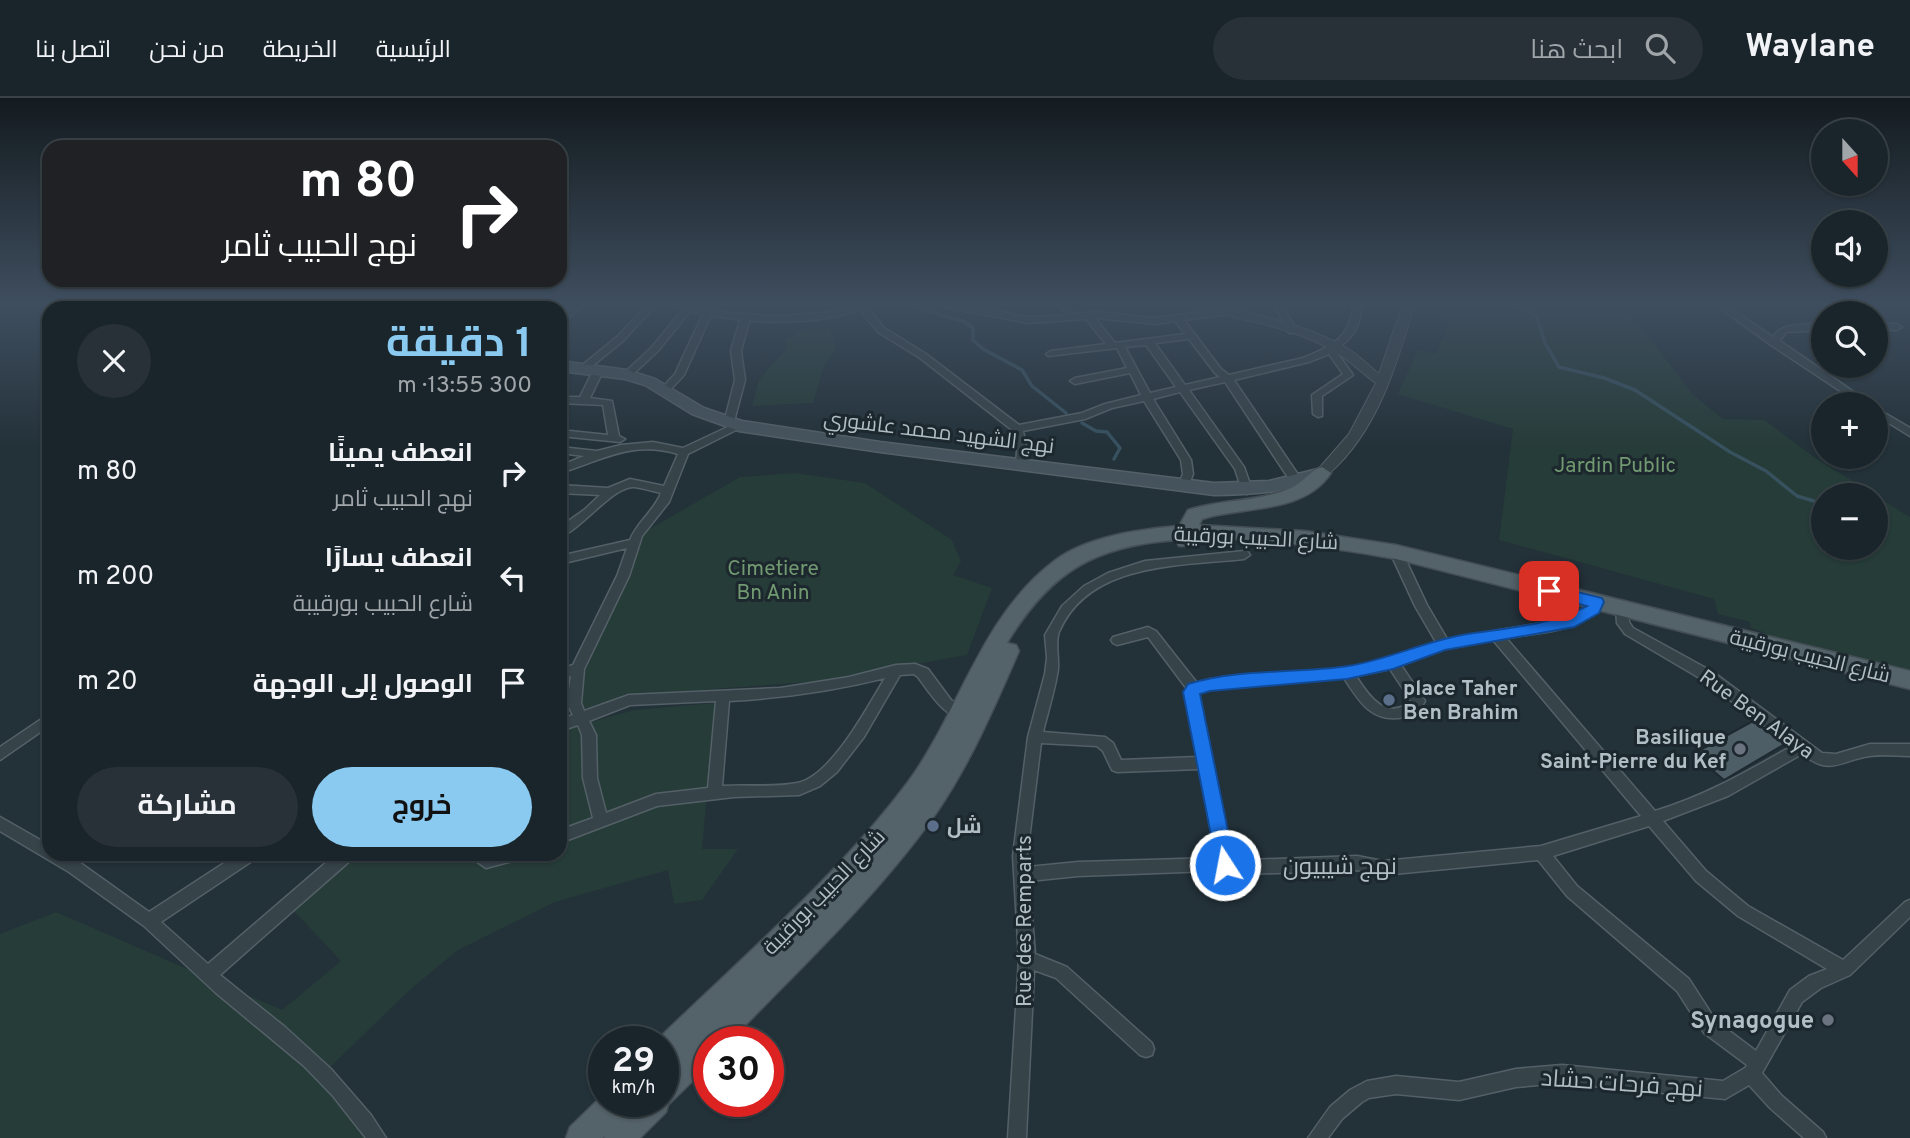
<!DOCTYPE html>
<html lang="ar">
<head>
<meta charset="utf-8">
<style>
	body { margin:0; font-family:Overpass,Cairo,sans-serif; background:#273137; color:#f1f3f6; direction:rtl; height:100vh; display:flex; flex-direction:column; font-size:26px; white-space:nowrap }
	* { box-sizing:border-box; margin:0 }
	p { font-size:23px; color:#9fa5a9 }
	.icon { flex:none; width:38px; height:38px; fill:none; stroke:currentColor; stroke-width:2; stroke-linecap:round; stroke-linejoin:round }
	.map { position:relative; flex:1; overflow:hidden; direction:ltr }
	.panel { position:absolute; left:42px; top:203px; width:525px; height:560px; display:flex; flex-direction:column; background:#1a252b; border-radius:21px; box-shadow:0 2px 5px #0004,0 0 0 2px #384247; direction:rtl }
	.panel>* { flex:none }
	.banner { position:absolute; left:42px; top:42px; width:525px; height:147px; border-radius:21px; box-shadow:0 2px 5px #0004,0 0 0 2px #384247; direction:rtl; background:#202124; color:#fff; overflow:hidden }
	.needle { width:46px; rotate:159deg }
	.fabs { position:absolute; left:1811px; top:21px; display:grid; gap:14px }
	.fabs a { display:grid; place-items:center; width:77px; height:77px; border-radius:50%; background:#1a252b; box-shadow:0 2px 5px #0004,0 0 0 2px #384247; font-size:35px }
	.speed { position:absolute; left:588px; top:928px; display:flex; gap:14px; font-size:35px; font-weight:700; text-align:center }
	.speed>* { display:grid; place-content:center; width:91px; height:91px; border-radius:50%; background:#1a252b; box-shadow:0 2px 5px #0004,0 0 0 2px #384247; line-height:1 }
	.speed small { font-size:18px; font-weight:400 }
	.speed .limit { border:10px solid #d22; background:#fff; color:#111 }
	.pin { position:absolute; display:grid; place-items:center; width:60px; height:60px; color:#fff; margin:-30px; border-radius:14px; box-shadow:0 4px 10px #0006 }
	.me { position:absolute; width:77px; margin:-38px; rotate:349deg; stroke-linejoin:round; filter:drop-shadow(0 0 5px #0008) }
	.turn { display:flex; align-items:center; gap:24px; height:147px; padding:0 35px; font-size:32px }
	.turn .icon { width:91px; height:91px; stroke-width:2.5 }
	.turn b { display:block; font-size:49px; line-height:60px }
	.round { display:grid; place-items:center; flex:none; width:74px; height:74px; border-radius:37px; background:#273137 }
	.overview { display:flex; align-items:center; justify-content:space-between; height:119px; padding:0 35px }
	h1 { font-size:42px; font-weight:700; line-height:52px; color:#8acaf1 }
	.button { display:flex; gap:14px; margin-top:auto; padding:14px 35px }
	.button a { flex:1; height:80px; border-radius:42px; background:#8acaf1; color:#111; font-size:28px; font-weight:700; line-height:80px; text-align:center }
	.button a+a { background:#273137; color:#f1f3f6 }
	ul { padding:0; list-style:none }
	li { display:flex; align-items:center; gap:21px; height:105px; padding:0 35px }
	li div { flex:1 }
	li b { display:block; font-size:26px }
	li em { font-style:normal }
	header { display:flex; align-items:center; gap:42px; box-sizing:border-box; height:98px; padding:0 35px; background:#1a252b; border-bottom:2px solid #384247 }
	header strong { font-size:33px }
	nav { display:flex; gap:38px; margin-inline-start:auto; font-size:24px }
	.search { width:490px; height:63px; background:#273137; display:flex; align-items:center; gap:18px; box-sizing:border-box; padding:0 24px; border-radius:38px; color:#9fa5a9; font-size:26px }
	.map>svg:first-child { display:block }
	.green { fill:#263c38 }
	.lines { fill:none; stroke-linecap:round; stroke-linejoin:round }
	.stream { stroke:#37515f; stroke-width:3.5 }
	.building { fill:#4e5e67; stroke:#1e2930; stroke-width:2 }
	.minor-casing { stroke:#546067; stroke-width:3 }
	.tertiary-casing { stroke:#546067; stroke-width:2 }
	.secondary-casing { stroke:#546067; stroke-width:3 }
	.primary-casing { stroke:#434e55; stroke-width:3 }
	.minor { fill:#364349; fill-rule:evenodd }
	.tertiary { fill:#364349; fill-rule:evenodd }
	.secondary { fill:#45535c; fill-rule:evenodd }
	.primary { fill:#546269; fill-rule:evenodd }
	.route { fill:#1a73e8; stroke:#114b97; stroke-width:2 }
	.service-dot { fill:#5c6f8a; stroke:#1c272e; stroke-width:2.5 }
	.worship-dot { fill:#6b7280; stroke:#1c272e; stroke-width:2.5 }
	.labels { text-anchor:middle; stroke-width:6; stroke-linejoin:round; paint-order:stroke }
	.street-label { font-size:21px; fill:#b1bec5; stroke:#1c272e }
	.park-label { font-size:21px; fill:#719a71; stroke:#1c272e }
	.poi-label { font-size:21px; font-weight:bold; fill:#b1bec5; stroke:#1c272e; text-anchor:start }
	.near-street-label { font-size:24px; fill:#b1bec5; stroke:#1c272e }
	.near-poi-label { font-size:24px; font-weight:bold; fill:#b1bec5; stroke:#1c272e; text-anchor:end }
</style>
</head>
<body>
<header>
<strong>Waylane</strong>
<div class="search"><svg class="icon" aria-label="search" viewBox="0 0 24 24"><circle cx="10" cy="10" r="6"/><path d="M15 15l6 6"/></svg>ابحث هنا</div>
<nav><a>الرئيسية</a><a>الخريطة</a><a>من نحن</a><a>اتصل بنا</a></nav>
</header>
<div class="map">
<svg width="1910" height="1040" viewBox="0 0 1910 1040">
	<rect width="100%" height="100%" fill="#233139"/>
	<path class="green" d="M1431,205H1608L1628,211L1692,296L1723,321L1764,322L1814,359L1875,397H1824V450H1876V398L1910,419V580L1773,545L1763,534L1751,530L1750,524L1718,516L1714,501L1499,442L1513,331L1398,296L1418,252L1436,256L1449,224L1426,216Z
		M830,230L836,251L824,268L813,305L752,308L759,282L786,251V240L795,239L796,233Z
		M795,375L865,385L952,442L961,463L953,477L992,490L967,557L821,583L634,597L578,612L582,581L646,433L740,379Z
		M715,605L702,751H738L702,802L674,806L668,772L555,804L458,852L413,889L324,975L368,1040H0V836L56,814L282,912L341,863L294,813L355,756H560V633L634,612Z"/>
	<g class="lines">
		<path class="stream" d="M900,205L965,224L973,230V242L983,251L1022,272L1032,288L1066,315
			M1514,205L1537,219L1545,245L1559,269L1604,280L1635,292L1730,354L1766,373L1797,398L1824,406
			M1082,325L1096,333L1107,334L1120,350L1114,361"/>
	</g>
	<path class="building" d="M1753,623L1785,646L1724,682L1693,656Z"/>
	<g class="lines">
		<g class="minor-casing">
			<path id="minor" d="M577,205H586L560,228V220Z
				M649,205H658L623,243L586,273H580V269L617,239Z
				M667,205H681L720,214L772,218L824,215L863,205H876L867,209L884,230L926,256L1019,327L1082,315L1105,306L1141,297L1130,275L1075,286L1070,283L1075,280L1127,270L1117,250L1048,258L1046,256L1051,253L1106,246L1086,221L1029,225L938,208L934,205H952L1029,219L1066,217L1061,209L1048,207L1047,205H1067L1075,216L1098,214L1155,220L1226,211L1229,212V216L1184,222L1221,271L1229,277L1303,260C1332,248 1352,239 1353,205H1361C1362,226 1354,240 1335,252L1353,277L1322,298V318L1318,319L1313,316L1312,297L1343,276L1329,256L1309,264L1234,282L1301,381L1302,384L1301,387H1293L1225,284L1189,292L1244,369L1252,392L1247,396L1242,392L1235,371L1180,294L1153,301L1191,362L1193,376L1187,392H1179L1178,389L1183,376L1181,362L1144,303L1112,310L1085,321L1023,333L1027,353L1026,366L1021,369L1016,366L1017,353L1012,332L920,260L878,234L860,212C824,224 786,225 749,223L741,253L745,282L733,327L739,325L744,328L688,356L669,404L642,438L629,478L584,571L581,605L584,613L629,597L780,590L849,579L896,567L915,566L928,571L951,602L971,614L973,618L971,622C949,626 929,594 918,579L914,576L900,577L864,639L837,674L820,688L799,697L734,699L657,708L560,745V732L593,720L583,680L582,637L578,627L560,633V622L573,617L567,605L571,578L560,581V571L573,567L617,478L627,450L560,466V458L630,442C637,424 654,413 661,395C652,393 643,390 634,389C613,388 583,430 560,439V429L584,412L600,397L560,395V387L608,390L630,381L664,388L678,356C632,342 602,362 560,375V368L584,358L560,355V349L597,353L621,347L653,344L683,350L732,327H725L724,325L735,282L731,253L740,222L711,217L684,277L669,293H663L661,291L675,276L703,216L690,213L658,253L630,279L627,280L622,277L652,249L683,211ZM1095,220L1155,226L1175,223L1185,236L1115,245ZM1189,241L1215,275L1220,279L1185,287L1155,245ZM1146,247L1176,289L1150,295L1125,249ZM885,580C868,608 831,679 797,685C773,690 746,686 722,688L729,603C782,600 833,593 885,580ZM716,603L708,690L656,696L606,715L597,680L596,637L589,623L630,607Z
				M1224,205H1233L1250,218L1248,220H1242Z
				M1273,205H1281L1297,233L1295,235H1289Z
				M1713,205H1723L1773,239C1782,223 1807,227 1824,226V232L1786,234L1780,243L1871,306H1860L1771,247Z
				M1876,226H1897L1902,229L1897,232H1876Z
				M598,270L603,273L590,300L612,303L619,338L625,341L620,344L560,338V332L608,337L603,307L560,305V299H580L593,273Z
				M1876,310L1910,330V338L1876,317Z
				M1396,450L1402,454L1427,507L1447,541L1566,521L1588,508L1592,501H1600L1602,504C1589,534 1535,535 1506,540L1655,713C1705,698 1746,674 1792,648L1703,582L1625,536L1617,525L1616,511L1622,507L1628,511L1629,524L1633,530L1713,574L1822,655L1836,656L1870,646H1910V658C1897,658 1883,656 1870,658C1840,662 1832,679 1802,656L1728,698L1663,723L1706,773L1748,808L1843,862L1905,804L1910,802V819L1850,877L1821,890L1802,904L1762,975L1782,998L1823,1034L1826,1040H1804L1770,1010L1749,987L1725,1001L1562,985L1516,989L1459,1002L1396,996L1369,1000L1362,1004L1342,1021L1328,1040H1308L1330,1009L1350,992L1367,983L1396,978L1459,984L1516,971L1562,967L1723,983L1745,970L1747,967L1704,935L1677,893L1567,798L1538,762L1383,777L1357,772L1248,776L1210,773L1078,778L1029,783L1035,856L1067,869L1152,945L1154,951L1152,957L1146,959L1140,957L1056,880L1034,872L1026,1040H1008L1019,861L1013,758L1028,639L1045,576L1047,560L1045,537L1062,508L1084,488L1108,475L1145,463L1244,453L1248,454L1250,457L1244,461C1180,468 1089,464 1059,534C1055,544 1059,560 1058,571C1055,592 1048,613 1043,634L1105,639L1113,645L1121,662L1198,659L1185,594L1187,591L1148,539L1117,547L1113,545L1111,542L1113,539L1148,529L1156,533L1197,585L1210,581L1347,570L1392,560L1436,544L1415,508L1390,454ZM1493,542L1641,718L1541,748L1383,763L1357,758L1248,762L1231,761L1199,595L1210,591L1344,580C1359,603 1372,626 1404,619C1414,616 1420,613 1425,603L1401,567L1445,551ZM1390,571L1411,603C1386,624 1368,597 1356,578ZM1041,645L1097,648L1103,653L1112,672L1117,674L1200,671L1216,760L1078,764L1028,769L1027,758ZM1649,728L1696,783L1738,818L1827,871L1809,878L1790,892L1756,953L1716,923L1689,881L1577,788L1553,758Z
				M49,616V628L0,662V649Z
				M0,719L49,747V756H65L79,764L149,814L238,756H257L255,761L161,824L208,866L336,756H354L352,761L220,877L285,929L331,971L371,1017L386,1040H366L333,998L304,968L216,895L144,828L69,774L0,733Z
				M471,756H522L520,761L486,770L473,761Z"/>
		</g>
		<g class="tertiary-casing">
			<path id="tertiary" d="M459,205H472L467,210H454Z
				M1174,205C1222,204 1299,224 1341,247C1355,254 1367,266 1379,276L1403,205H1415C1398,261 1381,323 1339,366C1333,372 1329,377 1322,379L1315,375L1349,336L1376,285C1361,274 1348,261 1332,252C1286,226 1231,220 1180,208Z"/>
		</g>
		<g class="secondary-casing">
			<path id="secondary" d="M124,205H145L154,210H133Z
				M560,263L627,272L655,281L704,310L742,323L880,344L1214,385L1269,383L1322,370L1330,375C1315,394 1239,397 1214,397L880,354L739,333L692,316L645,287L625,281L560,273Z"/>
		</g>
		<g class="primary-casing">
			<path id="primary" d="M1322,369L1331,375C1306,413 1253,409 1213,418L1202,421L1199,427L1305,433L1396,447L1910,573V591L1396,461C1331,449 1268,441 1202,440H1196L1193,448H1179L1176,442C1094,448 1050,474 1007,545L1016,547L1019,553C995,608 971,664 937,714C878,798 801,869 730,943H709V967L668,1007L666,1014L640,1040H604L605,1038L602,1040H566L570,1029L604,996V1003H633L632,1005L634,1003H663V943H656C741,860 837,779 908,684C960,613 980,520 1053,464C1084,439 1140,431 1179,428L1188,412C1221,401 1259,404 1291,390C1303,385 1310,372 1322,369Z"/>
		</g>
		<use href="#minor" class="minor"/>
		<use href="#tertiary" class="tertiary"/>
		<use href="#secondary" class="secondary"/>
		<use href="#primary" class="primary"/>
	</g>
	<linearGradient id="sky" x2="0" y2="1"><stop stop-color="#131b1f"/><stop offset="0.59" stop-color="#3f4e5f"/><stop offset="1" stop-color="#3f4e5f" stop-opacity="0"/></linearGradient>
	<rect width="1910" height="350" fill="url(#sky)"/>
	<path class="route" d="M1549,487L1602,500L1604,504L1599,515L1574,529L1445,552L1393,571L1347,581L1210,593L1200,596L1235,767L1232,773L1225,776L1218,773L1183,594L1188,586C1239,570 1295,576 1348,568C1387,562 1423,544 1462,537C1504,530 1550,528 1587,508L1544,497L1542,493Z"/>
	<g class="service-dot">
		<circle cx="1389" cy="602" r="7"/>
		<circle cx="933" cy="728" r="7"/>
	</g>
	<g class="worship-dot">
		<circle cx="1740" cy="651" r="7"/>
		<circle cx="1828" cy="922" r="7"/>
	</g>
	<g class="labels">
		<g class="street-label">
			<text transform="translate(939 334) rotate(7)" y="7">نهج الشهيد محمد عاشوري</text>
			<text transform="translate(1256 440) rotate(3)" y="7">شارع الحبيب بورقيبة</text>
			<text transform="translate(1810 558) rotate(14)" y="7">شارع الحبيب بورقيبة</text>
			<text transform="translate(1757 616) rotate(36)" y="7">Rue Ben Alaya</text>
			<text transform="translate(824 794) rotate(-46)" y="7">شارع الحبيب بورقيبة</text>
			<text transform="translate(1024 823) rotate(-90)" y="7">Rue des Remparts</text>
		</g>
		<g class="park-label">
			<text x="1615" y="374">Jardin Public</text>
			<text x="773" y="477">Cimetiere<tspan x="773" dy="24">Bn Anin</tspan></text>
		</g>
		<g class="poi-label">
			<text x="1403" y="597">place Taher<tspan x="1403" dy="24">Ben Brahim</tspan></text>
			<text x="1726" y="646" text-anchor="end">Basilique<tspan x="1726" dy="24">Saint-Pierre du Kef</tspan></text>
			<text x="947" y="735">شل</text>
		</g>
		<g class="near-street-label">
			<text x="1340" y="776">نهج شيبيون</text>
			<text transform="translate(1622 985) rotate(4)" y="8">نهج فرحات حشاد</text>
		</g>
		<g class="near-poi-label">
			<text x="1814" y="930">Synagogue</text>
		</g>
	</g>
</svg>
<div class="fabs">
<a><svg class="needle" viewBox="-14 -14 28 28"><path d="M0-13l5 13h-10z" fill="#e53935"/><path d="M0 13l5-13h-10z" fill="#9fa5a9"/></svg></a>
<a><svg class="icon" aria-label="sound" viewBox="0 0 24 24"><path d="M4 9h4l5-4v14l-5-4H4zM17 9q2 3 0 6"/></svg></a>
<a><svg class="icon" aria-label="search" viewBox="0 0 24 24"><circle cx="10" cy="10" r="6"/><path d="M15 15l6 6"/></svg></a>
<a>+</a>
<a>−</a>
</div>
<div class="speed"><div>29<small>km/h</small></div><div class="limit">30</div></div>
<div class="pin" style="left:1549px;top:493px;background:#d93025"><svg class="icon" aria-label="arrive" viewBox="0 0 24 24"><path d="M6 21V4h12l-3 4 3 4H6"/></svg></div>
<svg class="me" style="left:1225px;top:767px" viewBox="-20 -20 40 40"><circle r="17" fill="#1a73e8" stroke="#fff" stroke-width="3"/><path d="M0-11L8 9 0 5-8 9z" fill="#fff"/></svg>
<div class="banner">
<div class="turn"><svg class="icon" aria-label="right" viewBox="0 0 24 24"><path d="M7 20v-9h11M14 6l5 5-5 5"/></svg><div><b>80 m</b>نهج الحبيب ثامر</div></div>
</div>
<section class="panel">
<div class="overview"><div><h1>1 دقيقة</h1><p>300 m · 13:55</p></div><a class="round"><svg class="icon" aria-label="close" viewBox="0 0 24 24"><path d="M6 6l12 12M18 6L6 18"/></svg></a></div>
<ul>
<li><svg class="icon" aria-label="right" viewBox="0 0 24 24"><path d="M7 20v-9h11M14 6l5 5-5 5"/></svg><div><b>انعطف يمينًا</b><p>نهج الحبيب ثامر</p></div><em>80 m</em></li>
<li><svg class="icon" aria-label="left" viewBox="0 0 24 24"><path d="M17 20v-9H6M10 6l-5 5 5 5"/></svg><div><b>انعطف يسارًا</b><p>شارع الحبيب بورقيبة</p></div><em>200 m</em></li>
<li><svg class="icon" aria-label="arrive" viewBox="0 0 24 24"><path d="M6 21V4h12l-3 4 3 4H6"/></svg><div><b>الوصول إلى الوجهة</b></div><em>20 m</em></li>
</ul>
<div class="button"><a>خروج</a><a>مشاركة</a></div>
</section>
</div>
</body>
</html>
